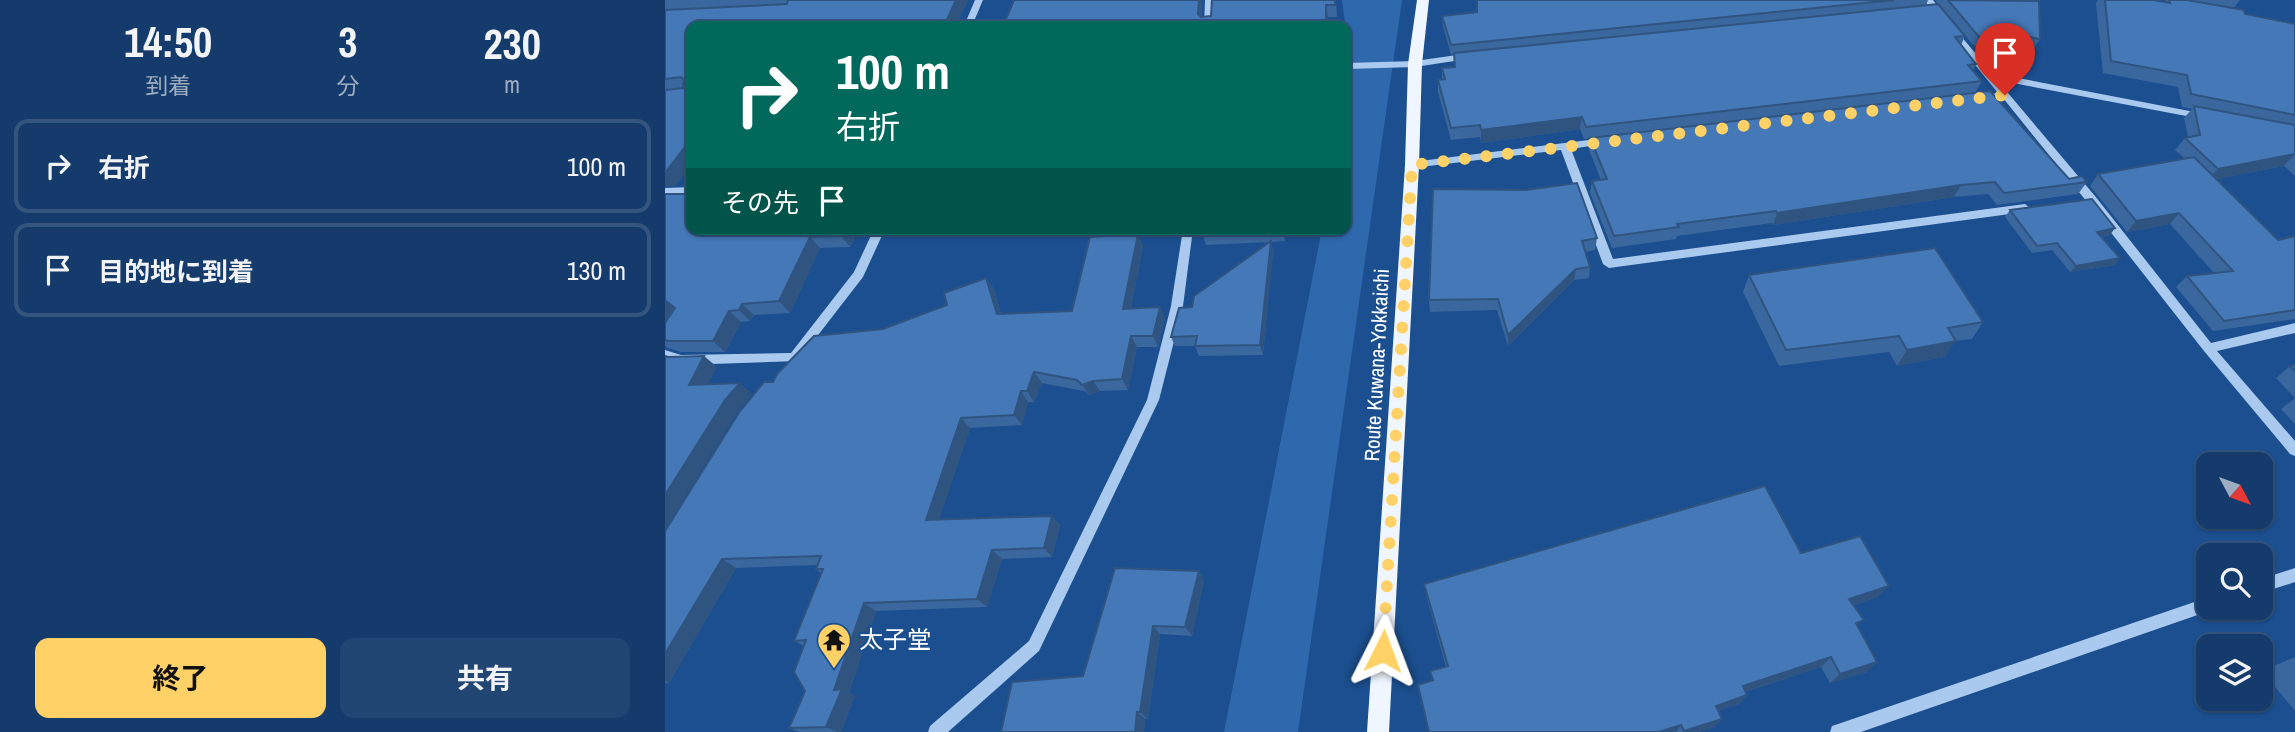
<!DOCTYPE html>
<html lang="ja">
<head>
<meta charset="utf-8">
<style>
	body { margin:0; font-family:"Archivo Narrow","Noto Sans JP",sans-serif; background:#214673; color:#f1f3f6; height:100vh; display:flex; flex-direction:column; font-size:26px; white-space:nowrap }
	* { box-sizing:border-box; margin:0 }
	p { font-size:23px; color:#9dadc1 }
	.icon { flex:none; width:38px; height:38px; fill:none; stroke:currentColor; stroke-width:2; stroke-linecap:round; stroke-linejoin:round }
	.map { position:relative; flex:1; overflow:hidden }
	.drawer { display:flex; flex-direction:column; background:#143b6b; width:665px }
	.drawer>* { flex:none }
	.hud { position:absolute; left:21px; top:21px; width:665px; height:214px; border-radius:14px; box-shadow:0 2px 5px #0004,0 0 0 2px #33557e; background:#00695c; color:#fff; overflow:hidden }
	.needle { width:46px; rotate:131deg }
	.fabs { position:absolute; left:1531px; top:452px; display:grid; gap:14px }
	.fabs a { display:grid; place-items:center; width:77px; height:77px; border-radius:14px; background:#143b6b; box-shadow:0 2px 5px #0004,0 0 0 2px #33557e; font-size:35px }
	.pin { position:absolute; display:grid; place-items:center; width:60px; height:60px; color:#fff; margin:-72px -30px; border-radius:50% 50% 50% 0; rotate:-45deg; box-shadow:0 0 7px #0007 }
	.pin .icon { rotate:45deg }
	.me { position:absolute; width:77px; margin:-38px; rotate:3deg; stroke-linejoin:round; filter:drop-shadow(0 0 5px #0008) }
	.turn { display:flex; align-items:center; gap:24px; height:147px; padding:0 35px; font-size:32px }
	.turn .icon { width:91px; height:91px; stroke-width:2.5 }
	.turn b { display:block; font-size:49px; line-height:60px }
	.then { display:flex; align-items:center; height:66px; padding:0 35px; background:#0003; gap:14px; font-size:26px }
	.eta { display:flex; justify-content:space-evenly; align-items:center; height:119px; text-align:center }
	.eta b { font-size:42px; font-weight:700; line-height:49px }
	.cta { display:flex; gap:14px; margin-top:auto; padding:14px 35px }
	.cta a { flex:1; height:80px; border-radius:14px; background:#ffd166; color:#111; font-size:28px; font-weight:700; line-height:80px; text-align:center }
	.cta a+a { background:#214673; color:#f1f3f6 }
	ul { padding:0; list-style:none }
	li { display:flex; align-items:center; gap:21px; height:94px; margin:0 14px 10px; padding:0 21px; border:4px solid #33557e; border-radius:14px }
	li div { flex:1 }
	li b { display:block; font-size:26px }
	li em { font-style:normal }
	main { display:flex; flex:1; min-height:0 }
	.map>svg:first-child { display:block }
	.green { fill:#2e69ad }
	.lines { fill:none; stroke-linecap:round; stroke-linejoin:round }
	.minor { fill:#a9c9ee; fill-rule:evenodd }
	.major { fill:#f0f6ff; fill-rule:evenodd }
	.wall { fill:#3a679d }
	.shaded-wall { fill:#305480 }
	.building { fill:#4478b7; stroke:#305480; stroke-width:2 }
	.route { stroke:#ffd166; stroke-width:12; stroke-dasharray:0 21.6 }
	.labels { text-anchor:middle; stroke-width:5; stroke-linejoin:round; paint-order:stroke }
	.street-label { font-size:21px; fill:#fff; stroke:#1b4f8f }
	.near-poi-label { font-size:24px; fill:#fff; stroke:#1b4f8f; text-anchor:start }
</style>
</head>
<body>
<main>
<section class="drawer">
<div class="eta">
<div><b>14:50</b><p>到着</p></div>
<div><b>3</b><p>分</p></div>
<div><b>230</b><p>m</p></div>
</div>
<ul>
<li><svg class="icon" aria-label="right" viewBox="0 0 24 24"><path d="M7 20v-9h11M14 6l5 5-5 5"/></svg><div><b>右折</b></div><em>100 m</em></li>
<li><svg class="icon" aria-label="arrive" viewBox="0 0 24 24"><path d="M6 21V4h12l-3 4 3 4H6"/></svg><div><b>目的地に到着</b></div><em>130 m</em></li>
</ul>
<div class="cta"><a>終了</a><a>共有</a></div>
</section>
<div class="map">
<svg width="1630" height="732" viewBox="0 0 1630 732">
	<rect width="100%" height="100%" fill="#1b4f8f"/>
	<path class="green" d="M677,0H737L633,732H559L657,229H681V109L687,76Z"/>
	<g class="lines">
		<path class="minor" d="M310,0H318L307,26H299Z
			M540,0H548L547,26H539Z
			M1259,0H1268L1280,16L1279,18H1273Z
			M1287,28L1290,29L1327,73L1540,114L1542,116L1537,119L1332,80L1430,196L1546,343L1630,323V333L1552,351L1630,441V456L1625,454L1539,351L1422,202L1338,98L1313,100V96L1333,93L1284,33L1283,31Z
			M806,53L809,54V58L750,67L681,69V63L750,61Z
			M940,138L944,139V143L906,149L948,259L1360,204L1365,208L1360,212L944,268L938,264L896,150L747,168L742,165L747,162Z
			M26,187V195L0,196V188Z
			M209,229H220L198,277L133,361L16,365L0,360V350L16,355L126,353L189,272Z
			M518,229H528L518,306L494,400L374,651L283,732H263L265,726L364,641L482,400L506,306Z
			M1630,568V582L1596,593V579Z
			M1544,597V607H1550L1544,611L1196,732H1165L1167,726L1173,724Z"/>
		<path class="major" d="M752,0H764L757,64L754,165L724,732H702L740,165L743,64Z"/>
	</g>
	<path class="wall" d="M0,0H303L291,26H26L12,185L0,187Z
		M349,0H537V17L546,16L547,0H671L672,17L338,26Z
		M812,0H1263L1261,5L1273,4L1270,0H1371L1375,39L1369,48L1339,43L1309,46L1282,14L1300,36L1296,45L1311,64L1308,71L1317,81L1310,93L1404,179L1422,182L1413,194L1332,205L1323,194L1289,197L1108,225L1107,223L1012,236L1011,239L947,248L925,193L927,181L936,180L924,150L925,138L919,139L915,129L816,143L815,137L786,140L773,92V80L777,79V68L789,67V54L786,55L778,26L777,16L812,12Z
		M1433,0H1488L1500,2L1501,0H1575L1569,8L1580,14L1630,24V176L1619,166L1552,179L1613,240L1630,236V319L1548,331L1511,287L1522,276L1549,273L1505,224L1462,232L1425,186L1433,174L1520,159L1510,150L1520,138L1523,137L1519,118L1527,109L1517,107L1513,87L1438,73L1431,3Z
		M768,189L932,238L930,250L920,252L925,267L924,278L909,280L843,346L832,310L765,312L764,300Z
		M0,194L194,229L185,247L155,248L125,313L89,315L85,321L76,322L60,352H16L3,348L0,346Z
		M1345,210L1445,235L1437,237L1450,265L1405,272L1387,250L1367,253L1340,217Z
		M537,229H621L620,241L606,242L608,251L598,355L534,356L530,346H510L506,337L527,307L604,242L541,245L537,232Z
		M478,246L466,308L500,318L493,347H472L463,390L435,391L424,395L419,391L377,383L369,402H363L357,425L305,428L274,519L387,516L395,525L387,557L337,559L322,607L211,611L184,693L190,696L176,732H134L124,728L140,691L139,646L129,641L156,573L151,569L152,565L71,568L4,683H0V531L108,382L218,329L282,305L321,278L329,289L336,314L407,311Z
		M1084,275L1318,322L1307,339L1290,341L1279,357L1232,366L1224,352L1114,366L1078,292Z
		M1630,365V424L1616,409L1630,398L1611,378L1625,366Z
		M1136,553L1213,597L1189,605L1202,672L1165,683L1156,667L1080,692L1082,695L1074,704L1053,711L1057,719L1050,727L1034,732H764L753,685L767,681L765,671L781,667L761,595L759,584Z
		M539,580L527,636L495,634L483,719H480L479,732H336L418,676Z
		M1630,657V711L1597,671Z"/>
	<path class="shaded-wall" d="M291,0H303L291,26H279Z
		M534,0H537L536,26L533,14Z
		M661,5L663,17V26H661Z
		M917,117L915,129L816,143V130Z
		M26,139V165L12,185L0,187V173Z
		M1630,154L1619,166L1542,181L1553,169Z
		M1296,185L1289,197L1108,225L1112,213Z
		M1514,213L1505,224L1462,232L1471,221Z
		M1450,228L1445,235L1427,238L1432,232Z
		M179,229H194L185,247L176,236Z
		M617,229H621L620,241Z
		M473,234L478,246L464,320L458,309Z
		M145,237L155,248L125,313L114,301Z
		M606,241L608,251L598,355L595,345Z
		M1455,258L1450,265L1405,272L1411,266Z
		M911,269L909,280L843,346V335Z
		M321,278L329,289L339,325L332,314Z
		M1,301L14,312L0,330V302Z
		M77,304L89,315L85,321L74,310Z
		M495,307L500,318L493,347L488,336Z
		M64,311L76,322L60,352L48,341Z
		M466,336L472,347L463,390L457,379Z
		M1291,341L1279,357L1232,366L1242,350Z
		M39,356L52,367L37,396L24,385Z
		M369,372L377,383L369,402L362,391Z
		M428,381L435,391L424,395L417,385Z
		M75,383L87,394L73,411L0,529V495L60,400Z
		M356,391L363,402L357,425L349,415Z
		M296,418L305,428L271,529L261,520Z
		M387,516L395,525L387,557L379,548Z
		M327,550L337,559L322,607L312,599Z
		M57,559L71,568L4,683L0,681V654Z
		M534,571L539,580L527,636L520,627Z
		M1224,586L1213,597L1175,609L1184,599Z
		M199,603L211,611L184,693L190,696L176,732H172L161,727L169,690Z
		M488,626L495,634L483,719L475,712Z
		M1166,657L1156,667L1070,695L1078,686Z
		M1212,662L1202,672L1165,683L1175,674Z
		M1082,695L1074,704L1044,714L1051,706Z
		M472,712L480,719L479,732H470Z
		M1057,719L1050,727L1034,732H1018Z
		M1016,725L1011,732H994Z"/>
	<path class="building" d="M123,0H291L279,26H26V139L0,173V90L18,88L19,80L16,77L0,79V10L122,4Z
		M349,0H534L533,14L536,17L546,16L547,0H670V5H661V26H338Z
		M812,0H1229L786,45L777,16L812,12Z
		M1283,0L1374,1L1375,39L1344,33L1314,37Z
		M1440,0H1488L1505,3L1504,0H1522L1579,10L1580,14L1630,24V115L1526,94L1522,75L1446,61Z
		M1273,4L1300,36L1290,37L1311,64L1303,65L1317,81L921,127L917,117L816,130L815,125L786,128L773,80L780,79L777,68L790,67L789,53Z
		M1325,91L1404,179L1417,176L1422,182L1339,193L1330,182L1296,185L1112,213L1111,211L1012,224L1014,227L949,236L927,181L942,179L925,138Z
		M1529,106L1630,125V154L1553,169L1520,138L1535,135Z
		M1529,157L1613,240L1630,236V310L1559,321L1522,276L1568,271L1514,213L1471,221L1433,174Z
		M912,183L932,238L917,241L925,267L911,269L843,335L833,299L764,300L768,189L861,190Z
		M0,194H26V229H179L176,236L145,237L114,301L77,304L74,310L64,311L48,341H3L0,340V323L10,308L1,301L0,302Z
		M1427,199L1450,228L1432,232L1455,258L1411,266L1392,243L1372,246L1345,210Z
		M537,229H600L537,232Z
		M473,234L458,309L495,307L488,336H466L457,379L428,381L417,385L412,380L369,372L362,391H356L349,415L296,418L261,520L387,516L379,548L327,550L312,599L199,603L169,690L177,689L161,727L124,728L140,691L129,672L141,640L129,641L158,569H151L156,556L57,559L0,654V531L75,411L99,382H108L112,374L149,336L218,329L282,305L279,293L321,278L332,314L407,311L425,237Z
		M606,241L595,345L530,346L532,336L506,337L514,308L527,307L529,296Z
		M1270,248L1318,322L1283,328L1291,341L1242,350L1234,336L1121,350L1084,275Z
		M0,356L3,357L39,356L24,385L75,383L60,400L0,495Z
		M1630,365V371L1625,366Z
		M1100,486L1136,553L1195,536L1224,586L1184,599L1199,620L1191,623L1212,662L1175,674L1166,657L1078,686L1082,695L1051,706L1057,719L1019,731L1016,725L994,732H764L753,685L768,680L765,671L783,666L759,584Z
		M450,568L534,571L520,627L488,626L475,712H472L470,732H336L347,682L418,676Z"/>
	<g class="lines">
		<path class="route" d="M718,651L747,165L1340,95"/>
	</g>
	<defs>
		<g id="temple-pin" transform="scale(1.75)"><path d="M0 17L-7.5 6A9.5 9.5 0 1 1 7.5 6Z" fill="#ffd166" stroke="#1b4f8f"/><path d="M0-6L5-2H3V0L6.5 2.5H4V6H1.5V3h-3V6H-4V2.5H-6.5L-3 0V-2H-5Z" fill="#111"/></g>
	</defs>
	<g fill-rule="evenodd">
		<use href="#temple-pin" x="169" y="640"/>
	</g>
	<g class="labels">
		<g class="street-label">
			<text transform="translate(712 365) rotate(-87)" y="7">Route Kuwana-Yokkaichi</text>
		</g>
		<g class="near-poi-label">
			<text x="194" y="648">太子堂</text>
		</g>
	</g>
</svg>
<div class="fabs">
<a><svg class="needle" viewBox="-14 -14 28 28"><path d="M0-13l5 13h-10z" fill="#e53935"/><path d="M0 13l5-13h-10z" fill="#9dadc1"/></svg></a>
<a><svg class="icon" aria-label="search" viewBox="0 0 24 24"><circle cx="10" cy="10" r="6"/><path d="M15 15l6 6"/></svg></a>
<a><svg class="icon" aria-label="layers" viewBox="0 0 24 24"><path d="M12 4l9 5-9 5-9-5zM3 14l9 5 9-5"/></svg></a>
</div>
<div class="pin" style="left:1340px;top:95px;background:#d93025"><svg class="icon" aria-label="arrive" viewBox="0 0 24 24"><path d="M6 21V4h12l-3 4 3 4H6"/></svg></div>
<svg class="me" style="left:718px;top:651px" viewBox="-20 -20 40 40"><path d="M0-17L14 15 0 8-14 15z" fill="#ffd166" stroke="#fff" stroke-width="4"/></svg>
<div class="hud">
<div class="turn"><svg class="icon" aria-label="right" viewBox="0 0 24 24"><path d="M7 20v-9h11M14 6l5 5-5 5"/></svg><div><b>100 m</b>右折</div></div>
<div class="then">その先<svg class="icon" aria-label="arrive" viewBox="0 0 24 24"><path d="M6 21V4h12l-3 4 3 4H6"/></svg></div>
</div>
</div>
</main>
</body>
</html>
